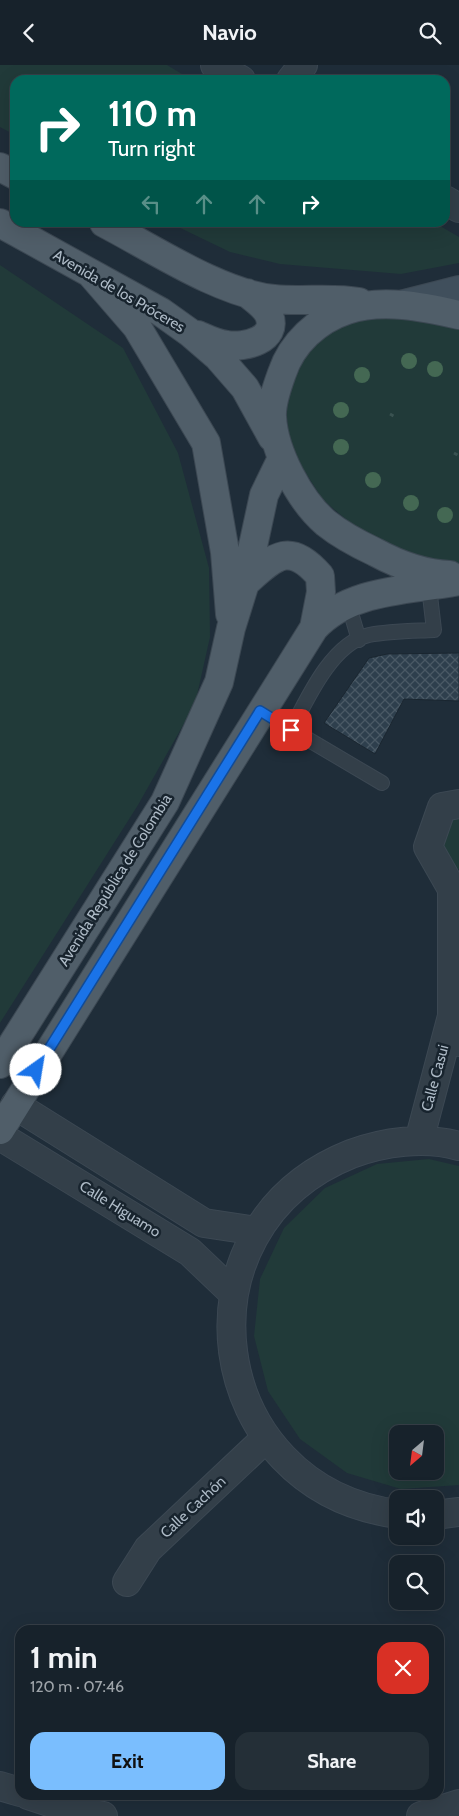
<!DOCTYPE html>
<html lang="en">
<head>
<meta charset="utf-8">
<style>
	body { margin:0; font-family:Cabin,sans-serif; background:#242f37; color:#f1f3f6; height:100vh; display:flex; flex-direction:column; font-size:19px; white-space:nowrap }
	* { box-sizing:border-box; margin:0 }
	p { font-size:16px; color:#9ea4a9 }
	.icon { flex:none; width:28px; height:28px; fill:none; stroke:currentColor; stroke-width:2; stroke-linecap:round; stroke-linejoin:round }
	.map { position:relative; flex:1; overflow:hidden }
	.drawer { position:absolute; left:15px; top:1560px; width:429px; height:175px; display:flex; flex-direction:column; background:#17222b; border-radius:15px; box-shadow:0 5px 20px #0002,0 0 0 1px #363f47 }
	.drawer>* { flex:none }
	.guide { position:absolute; left:10px; top:10px; width:440px; height:152px; border-radius:15px; box-shadow:0 5px 20px #0002,0 0 0 1px #363f47; background:#00695c; color:#fff; overflow:hidden }
	.needle { width:32px; rotate:208deg }
	.buttons { position:absolute; left:389px; top:1360px; display:grid; gap:10px }
	.buttons a { display:grid; place-items:center; width:55px; height:55px; border-radius:10px; background:#17222b; box-shadow:0 5px 20px #0002,0 0 0 1px #363f47; font-size:25px }
	.pin { position:absolute; display:grid; place-items:center; width:42px; height:42px; color:#fff; margin:-21px; border-radius:10px; box-shadow:0 2px 8px #0006 }
	.me { position:absolute; width:55px; margin:-28px; rotate:32deg; stroke-linejoin:round; filter:drop-shadow(0 0 4px #0008) }
	.turn { display:flex; align-items:center; gap:18px; height:105px; padding:0 15px; font-size:22px }
	.turn .icon { width:65px; height:65px; stroke-width:2.5 }
	.turn b { display:block; font-size:35px; line-height:42px }
	.lanes { display:flex; align-items:center; height:48px; padding:0 15px; background:#0003; justify-content:center; gap:25px; direction:ltr }
	.lanes .off { opacity:.35 }
	.round { display:grid; place-items:center; flex:none; width:52px; height:52px; border-radius:15px; background:#242f37 }
	.headline { display:flex; align-items:center; justify-content:space-between; height:85px; padding:0 15px }
	h1 { font-size:30px; font-weight:800; line-height:38px }
	.action { display:flex; gap:10px; margin-top:auto; padding:10px 15px }
	.action a { flex:1; height:58px; border-radius:15px; background:#7abefe; color:#111; font-size:20px; font-weight:800; line-height:58px; text-align:center }
	.action a+a { background:#242f37; color:#f1f3f6 }
	header { display:flex; justify-content:space-between; align-items:center; height:65px; padding:0 15px; background:#17222b; font-size:22px; font-weight:800 }
	.map>svg:first-child { display:block }
	.green { fill:#213a39; fill-rule:evenodd }
	.building { fill:url(#building-cross-hatch); stroke:#1a2630 }
	.lines { fill:none; stroke-linecap:round; stroke-linejoin:round }
	.lane-casing { stroke:#3c4853; stroke-width:16 }
	.street-casing { stroke:#3c4853; stroke-width:30 }
	.secondary-casing { stroke:#3c4853; stroke-width:30 }
	.primary-casing { stroke:#3c4853; stroke-width:30 }
	.path { stroke:#3a5251; stroke-width:3; stroke-dasharray:4 4; stroke-linecap:butt }
	.lane { stroke:#333f49; stroke-width:14 }
	.street { stroke:#333f49; stroke-width:28 }
	.secondary { stroke:#404f5c; stroke-width:28 }
	.primary { stroke:#505e69; stroke-width:28 }
	.tree { fill:#446853 }
	.route-casing { stroke:#114b97; stroke-width:12 }
	.route { stroke:#1a73e8; stroke-width:9 }
	.labels { text-anchor:middle; stroke-width:5; stroke-linejoin:round; paint-order:stroke }
	.street-label { font-size:15px; fill:#adbac6; stroke:#18242e }
</style>
</head>
<body>
<header><svg class="icon" aria-label="back" viewBox="0 0 24 24"><path d="M15 5l-7 7 7 7"/></svg>Navio<svg class="icon" aria-label="search" viewBox="0 0 24 24"><circle cx="10" cy="10" r="6"/><path d="M15 15l6 6"/></svg></header>
<div class="map">
<svg width="459" height="1751" viewBox="0 0 459 1751">
	<defs>
		<pattern id="building-cross-hatch" width="8" height="8" patternUnits="userSpaceOnUse" patternTransform="scale(1.25)"><rect width="8" height="8" fill="#2e3f4d"/><path d="M0 0l8 8M0 8l8-8" fill="none" stroke="#4a5965"/></pattern>
	</defs>
	<rect width="100%" height="100%" fill="#1f2d39"/>
	<path class="green" d="M0,0H167L192,15H15V70L0,62Z
		M170,158H435L459,172V198L401,209L280,199L230,187Z
		M0,200L123,283L178,388L209,503L210,572L195,639L138,740L0,958Z
		M383,247L459,261V498L414,492L366,471L323,435L295,391L288,365L286,341L299,298L319,273L346,254Z
		M453,752H459V804H450L438,778Z
		M429,1094L459,1101V1420L401,1424L347,1408L300,1374L268,1326L254,1271L260,1214L284,1163L325,1123L377,1099ZM398,1369H435V1406H398Z"/>
	<path class="building" d="M459,588V636L404,634L375,689L324,658L369,593L387,589Z"/>
	<g class="lines">
		<g class="lane-casing">
			<path id="lane" d="M348,538L359,575
				M260,646L382,718
				M291,665C307,634 332,578 369,570C390,566 413,566 434,565L429,522"/>
		</g>
		<g class="street-casing">
			<path id="street" d="M215,0L241,15
				M291,15L303,0
				M445,135L459,143
				M459,739L442,742L428,782L452,824V951L459,977
				M15,1040L204,1158L257,1166
				M0,1071L190,1187L233,1228
				M419,1076L452,951
				M398,1449C204,1424 168,1162 351,1089C383,1077 425,1071 459,1081
				M435,1450L459,1447
				M127,1517L148,1484L266,1373
				M0,1721L20,1727
				M28,1730L73,1745L103,1751
				M421,1751L459,1739"/>
		</g>
		<g class="secondary-casing">
			<path id="secondary" d="M404,239L459,225"/>
		</g>
		<g class="primary-casing">
			<path id="primary" d="M0,102L15,110
				M0,158L161,247L189,267L218,292L245,323L272,372
				M104,158C152,183 221,229 274,234C303,237 330,232 359,237
				M92,210L137,262L206,378L225,487L230,549
				M198,270C207,274 217,279 227,280C244,283 279,275 269,250C265,241 255,235 247,228
				M450,510C423,509 399,500 375,487C358,479 341,470 326,458C300,436 274,387 272,352C271,338 277,322 282,308C292,278 317,255 347,245C382,233 424,242 459,250
				M245,518C274,492 289,475 320,511L321,527L314,563
				M0,999L165,737L219,617L231,563L245,518L264,430L282,393
				M0,1065L314,563C351,523 410,526 459,516"/>
		</g>
		<path class="path" d="M390,349L397,353
			M454,388L459,391"/>
		<use href="#lane" class="lane"/>
		<use href="#street" class="street"/>
		<use href="#secondary" class="secondary"/>
		<use href="#primary" class="primary"/>
	</g>
	<g class="tree">
		<circle cx="409" cy="296" r="8"/>
		<circle cx="435" cy="304" r="8"/>
		<circle cx="362" cy="310" r="8"/>
		<circle cx="341" cy="345" r="8"/>
		<circle cx="341" cy="382" r="8"/>
		<circle cx="373" cy="415" r="8"/>
		<circle cx="411" cy="438" r="8"/>
		<circle cx="445" cy="450" r="8"/>
	</g>
	<g class="lines">
		<g class="route-casing">
			<path id="route" d="M36,1005L260,646L291,665"/>
		</g>
		<use href="#route" class="route"/>
	</g>
	<g class="labels">
		<g class="street-label">
			<text transform="translate(119 226) rotate(30)" y="5">Avenida de los Próceres</text>
			<text transform="translate(115 815) rotate(-58)" y="5">Avenida República de Colombia</text>
			<text transform="translate(435 1013) rotate(-75)" y="5">Calle Casui</text>
			<text transform="translate(120 1144) rotate(32)" y="5">Calle Higuamo</text>
			<text transform="translate(193 1442) rotate(-43)" y="5">Calle Cachón</text>
		</g>
	</g>
</svg>
<div class="buttons">
<a><svg class="needle" viewBox="-14 -14 28 28"><path d="M0-13l5 13h-10z" fill="#e53935"/><path d="M0 13l5-13h-10z" fill="#9ea4a9"/></svg></a>
<a><svg class="icon" aria-label="sound" viewBox="0 0 24 24"><path d="M4 9h4l5-4v14l-5-4H4zM17 9q2 3 0 6"/></svg></a>
<a><svg class="icon" aria-label="search" viewBox="0 0 24 24"><circle cx="10" cy="10" r="6"/><path d="M15 15l6 6"/></svg></a>
</div>
<div class="pin" style="left:291px;top:665px;background:#d93025"><svg class="icon" aria-label="arrive" viewBox="0 0 24 24"><path d="M6 21V4h12l-3 4 3 4H6"/></svg></div>
<svg class="me" style="left:36px;top:1005px" viewBox="-20 -20 40 40"><circle r="19" fill="#fff"/><path d="M0-13L10 11 0 6-10 11z" fill="#1a73e8"/></svg>
<div class="guide">
<div class="turn"><svg class="icon" aria-label="right" viewBox="0 0 24 24"><path d="M7 20v-9h11M14 6l5 5-5 5"/></svg><div><b>110 m</b>Turn right</div></div>
<div class="lanes"><svg class="icon off" aria-label="left" viewBox="0 0 24 24"><path d="M17 20v-9H6M10 6l-5 5 5 5"/></svg><svg class="icon off" aria-label="ahead" viewBox="0 0 24 24"><path d="M12 20V5M6 11l6-6 6 6"/></svg><svg class="icon off" aria-label="ahead" viewBox="0 0 24 24"><path d="M12 20V5M6 11l6-6 6 6"/></svg><svg class="icon" aria-label="right" viewBox="0 0 24 24"><path d="M7 20v-9h11M14 6l5 5-5 5"/></svg></div>
</div>
<section class="drawer">
<div class="headline"><div><h1>1 min</h1><p>120 m · 07:46</p></div><a class="round" style="background:#d93025;color:#fff"><svg class="icon" aria-label="close" viewBox="0 0 24 24"><path d="M6 6l12 12M18 6L6 18"/></svg></a></div>
<div class="action"><a>Exit</a><a>Share</a></div>
</section>
</div>
</body>
</html>
